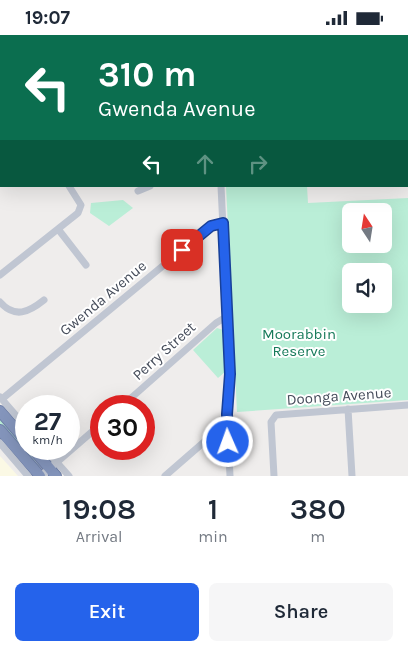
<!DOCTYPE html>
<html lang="en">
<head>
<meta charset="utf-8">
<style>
	body { margin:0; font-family:Karla,sans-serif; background:#f6f6f7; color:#1f2937; height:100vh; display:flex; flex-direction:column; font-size:19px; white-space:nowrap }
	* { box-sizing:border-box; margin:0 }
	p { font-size:16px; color:#747a83 }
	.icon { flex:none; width:28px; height:28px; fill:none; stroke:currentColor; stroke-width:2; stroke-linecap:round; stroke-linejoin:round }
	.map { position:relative; height:441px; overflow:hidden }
	.side { display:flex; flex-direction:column; background:#fff; flex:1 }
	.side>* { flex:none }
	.guide { position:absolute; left:0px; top:0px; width:409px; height:152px; box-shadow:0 5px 20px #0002; background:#0b6e4f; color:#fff; overflow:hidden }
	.needle { width:32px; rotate:348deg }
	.fabs { position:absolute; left:342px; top:168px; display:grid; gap:10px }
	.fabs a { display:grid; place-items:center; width:50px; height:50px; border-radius:8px; background:#fff; box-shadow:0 5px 20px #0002; font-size:25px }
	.speed { position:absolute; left:15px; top:360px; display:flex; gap:10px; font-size:25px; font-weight:700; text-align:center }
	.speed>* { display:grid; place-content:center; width:65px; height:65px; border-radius:50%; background:#fff; box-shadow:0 5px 20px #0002; line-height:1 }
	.speed small { font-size:12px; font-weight:400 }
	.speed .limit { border:8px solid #d22; background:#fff; color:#111 }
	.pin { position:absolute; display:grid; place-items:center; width:42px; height:42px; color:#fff; margin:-21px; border-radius:10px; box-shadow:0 2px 8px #0006 }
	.me { position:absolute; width:55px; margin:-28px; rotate:358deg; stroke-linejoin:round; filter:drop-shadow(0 0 4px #0008) }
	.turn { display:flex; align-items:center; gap:18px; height:105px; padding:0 15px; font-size:22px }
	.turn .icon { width:65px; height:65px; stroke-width:2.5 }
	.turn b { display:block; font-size:35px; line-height:42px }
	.lanes { display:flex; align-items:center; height:48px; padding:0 15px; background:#0003; justify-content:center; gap:25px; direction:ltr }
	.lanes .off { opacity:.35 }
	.eta { display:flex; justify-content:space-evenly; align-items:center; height:85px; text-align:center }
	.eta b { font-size:30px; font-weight:600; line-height:35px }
	.action { display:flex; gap:10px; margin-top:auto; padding:10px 15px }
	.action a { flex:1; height:58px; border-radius:8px; background:#2563eb; color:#fff; font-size:20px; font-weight:600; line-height:58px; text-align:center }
	.action a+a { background:#f6f6f7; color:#1f2937 }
	.status { display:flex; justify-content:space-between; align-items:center; height:35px; padding:0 25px; background:#fff; direction:ltr }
	.status svg { height:14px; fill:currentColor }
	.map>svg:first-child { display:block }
	.commercial { fill:#fbf9e5 }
	.green { fill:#baeed7; fill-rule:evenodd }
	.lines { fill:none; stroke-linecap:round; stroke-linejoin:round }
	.highway-casing { stroke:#6f80a8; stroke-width:12 }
	.minor { stroke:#c0c6d2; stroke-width:7 }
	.highway { stroke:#8495bc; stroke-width:10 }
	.route-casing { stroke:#184099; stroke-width:12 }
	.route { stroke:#2563eb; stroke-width:9 }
	.labels { text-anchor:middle; stroke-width:4; stroke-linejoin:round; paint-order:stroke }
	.street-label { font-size:15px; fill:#454c5a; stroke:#fff }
	.park-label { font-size:15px; fill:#177a5a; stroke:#fff }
</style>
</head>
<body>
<div class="status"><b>19:07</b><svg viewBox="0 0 49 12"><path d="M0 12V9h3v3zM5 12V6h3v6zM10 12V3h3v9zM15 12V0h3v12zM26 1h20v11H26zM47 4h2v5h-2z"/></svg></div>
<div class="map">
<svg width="408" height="441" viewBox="0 0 408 441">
	<rect width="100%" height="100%" fill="#efedec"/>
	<path class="commercial" d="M0,421L18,441H0Z"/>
	<path class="green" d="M226,151H307L308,168L408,163V365L237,377ZM351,176H384V209H351ZM351,236H384V269H351Z
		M123,165L133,173L109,191L90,178L91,168Z
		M217,293L223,295L225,337L218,343L193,315Z
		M0,382L39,431H36L0,389Z"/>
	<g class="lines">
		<g class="highway-casing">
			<path id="highway" d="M159,0V1
				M193,1L215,0
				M0,13L1,12
				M0,376L26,406
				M0,395L40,441
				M33,414L56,441"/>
		</g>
		<path class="minor" d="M60,0V1
			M333,0L334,1
			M0,129L1,128
			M221,151L230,339L227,379L230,441
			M138,156L150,151
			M58,194L86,230
			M0,240L78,178L81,170L69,151
			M0,267C15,284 29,277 44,265
			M0,362L26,392
			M2,364L211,191L223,188
			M122,371L216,288L226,282
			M348,374L352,441
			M0,408L28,441
			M45,414L69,441
			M41,441L101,389
			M165,441L219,394L228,391
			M274,441L271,387L276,380L408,370"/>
		<use href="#highway" class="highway"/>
	</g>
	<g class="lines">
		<g class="route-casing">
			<path id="route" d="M182,215L211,191L223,188L230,339L227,379L228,407"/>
		</g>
		<use href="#route" class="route"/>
	</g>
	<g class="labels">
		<g class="street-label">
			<text transform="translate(103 263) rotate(-40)" y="5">Gwenda Avenue</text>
			<text transform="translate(164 316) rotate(-42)" y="5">Perry Street</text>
			<text transform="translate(339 361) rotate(-4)" y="5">Doonga Avenue</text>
		</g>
		<g class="park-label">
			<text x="299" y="304">Moorabbin<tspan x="299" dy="17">Reserve</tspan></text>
		</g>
	</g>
</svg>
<div class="fabs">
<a><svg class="needle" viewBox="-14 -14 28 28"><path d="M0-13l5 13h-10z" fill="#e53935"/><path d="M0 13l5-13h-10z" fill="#747a83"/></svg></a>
<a><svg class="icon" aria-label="sound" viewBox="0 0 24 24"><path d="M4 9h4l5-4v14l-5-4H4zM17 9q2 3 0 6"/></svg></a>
</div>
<div class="speed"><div>27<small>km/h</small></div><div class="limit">30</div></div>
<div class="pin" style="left:182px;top:215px;background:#d93025"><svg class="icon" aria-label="arrive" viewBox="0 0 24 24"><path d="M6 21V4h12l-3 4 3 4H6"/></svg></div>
<svg class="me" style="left:228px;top:407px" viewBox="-20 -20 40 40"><circle r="17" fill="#2563eb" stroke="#fff" stroke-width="3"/><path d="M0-11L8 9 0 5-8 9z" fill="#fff"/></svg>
<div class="guide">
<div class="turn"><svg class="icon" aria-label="left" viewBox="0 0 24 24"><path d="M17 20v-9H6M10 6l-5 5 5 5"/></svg><div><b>310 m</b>Gwenda Avenue</div></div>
<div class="lanes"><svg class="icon" aria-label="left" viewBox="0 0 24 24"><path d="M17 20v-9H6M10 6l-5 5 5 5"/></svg><svg class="icon off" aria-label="ahead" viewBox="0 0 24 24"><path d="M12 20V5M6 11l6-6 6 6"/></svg><svg class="icon off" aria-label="right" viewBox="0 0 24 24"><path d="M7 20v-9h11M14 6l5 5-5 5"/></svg></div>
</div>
</div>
<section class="side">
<div class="eta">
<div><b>19:08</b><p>Arrival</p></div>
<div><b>1</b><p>min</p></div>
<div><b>380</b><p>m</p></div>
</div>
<div class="action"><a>Exit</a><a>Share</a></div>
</section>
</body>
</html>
